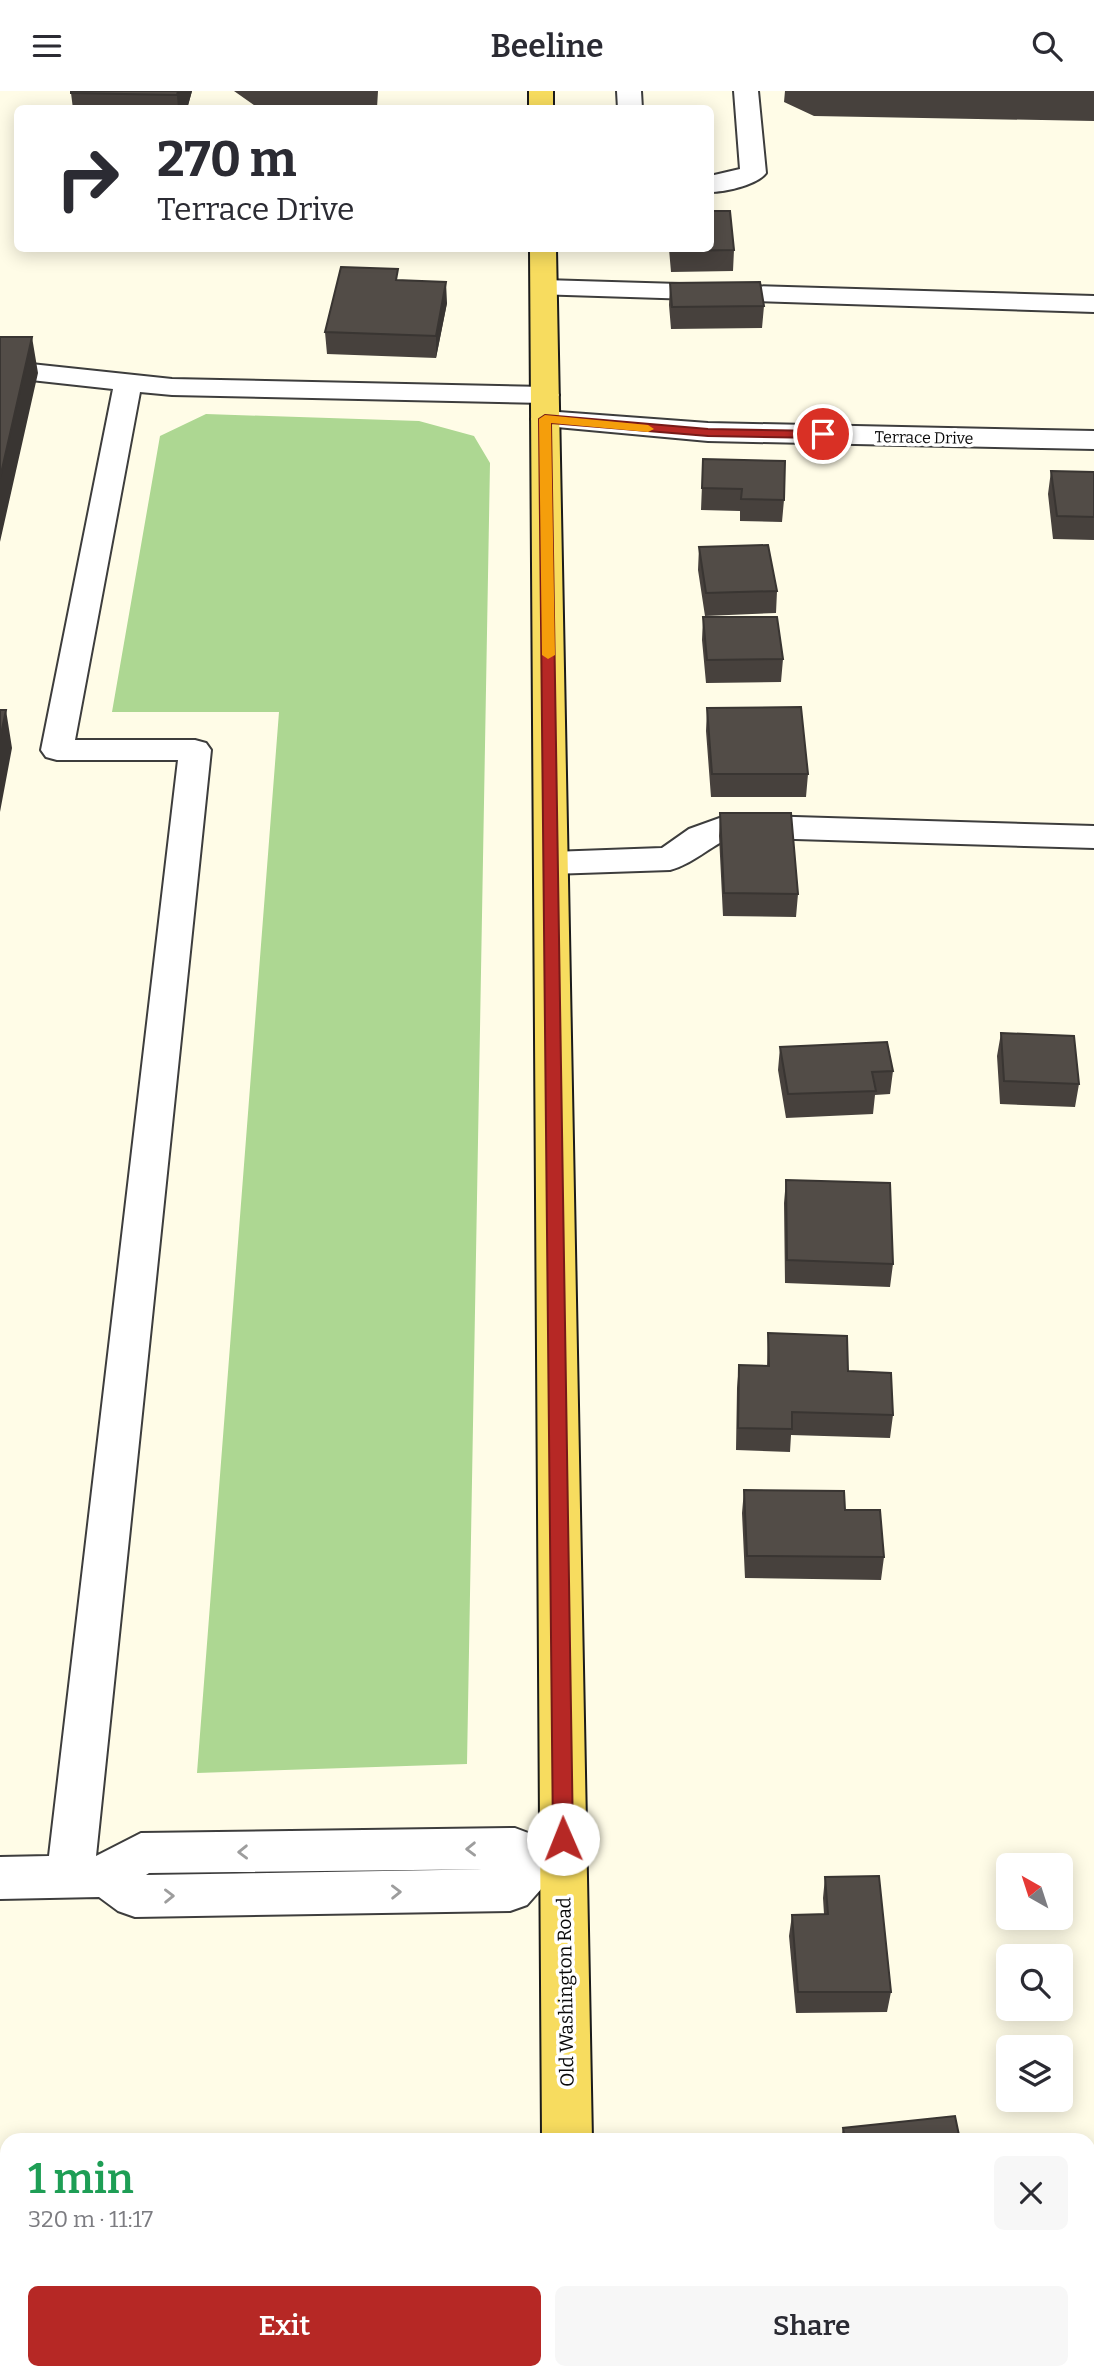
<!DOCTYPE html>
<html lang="en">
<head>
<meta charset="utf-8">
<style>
	body { margin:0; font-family:Bitter,serif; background:#f7f7f7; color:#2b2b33; height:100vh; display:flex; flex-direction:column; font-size:26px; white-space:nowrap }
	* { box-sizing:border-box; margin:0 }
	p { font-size:23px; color:#7c7c81 }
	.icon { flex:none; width:38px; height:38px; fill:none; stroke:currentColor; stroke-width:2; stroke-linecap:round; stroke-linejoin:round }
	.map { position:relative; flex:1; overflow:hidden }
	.details { position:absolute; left:0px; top:2042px; width:1096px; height:247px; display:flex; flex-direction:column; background:#fff; border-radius:21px 21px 0 0; box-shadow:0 4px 18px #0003 }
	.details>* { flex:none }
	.top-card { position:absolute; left:14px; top:14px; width:700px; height:147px; border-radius:10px; box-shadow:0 4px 18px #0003; background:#fff; color:#2b2b33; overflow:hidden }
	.needle { width:46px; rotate:321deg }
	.fabs { position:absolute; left:996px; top:1762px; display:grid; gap:14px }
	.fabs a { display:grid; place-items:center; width:77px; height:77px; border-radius:10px; background:#fff; box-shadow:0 4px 18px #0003; font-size:35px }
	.pin { position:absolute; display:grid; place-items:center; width:60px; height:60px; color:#fff; margin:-30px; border:4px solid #fff; border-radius:50%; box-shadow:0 2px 7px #0007 }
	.me { position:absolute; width:77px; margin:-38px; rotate:359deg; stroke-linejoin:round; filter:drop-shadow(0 0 5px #0008) }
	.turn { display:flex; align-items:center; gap:24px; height:147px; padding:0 28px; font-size:32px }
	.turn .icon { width:91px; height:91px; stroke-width:2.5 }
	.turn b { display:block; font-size:49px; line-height:60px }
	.round { display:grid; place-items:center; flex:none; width:74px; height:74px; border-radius:10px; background:#f7f7f7 }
	.head { display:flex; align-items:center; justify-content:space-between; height:119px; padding:0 28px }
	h1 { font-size:42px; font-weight:600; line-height:52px; color:#1e9e55 }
	.action { display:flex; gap:14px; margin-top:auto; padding:14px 28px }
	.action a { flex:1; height:80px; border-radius:10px; background:#b62825; color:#fff; font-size:28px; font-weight:600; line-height:80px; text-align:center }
	.action a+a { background:#f7f7f7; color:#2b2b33 }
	header { display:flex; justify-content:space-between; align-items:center; height:91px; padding:0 28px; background:#fff; font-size:32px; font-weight:600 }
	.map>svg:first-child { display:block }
	.forest { fill:#add792 }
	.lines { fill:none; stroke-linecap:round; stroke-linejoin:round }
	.minor-casing { stroke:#3d3d3d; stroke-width:4 }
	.major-casing { stroke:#1b1b1b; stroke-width:4 }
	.minor { fill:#fff; fill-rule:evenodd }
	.major { fill:#f7dc5f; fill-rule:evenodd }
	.wall { fill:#47413d }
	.shaded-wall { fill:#393532 }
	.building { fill:#524c47; stroke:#393532; stroke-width:2 }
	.oneway { stroke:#9d9d9d }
	.route { fill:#b62825; stroke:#761a18; stroke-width:2 }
	.slow { fill:#f59e0b }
	.labels { text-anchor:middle; stroke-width:7; stroke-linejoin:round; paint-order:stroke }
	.far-street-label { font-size:16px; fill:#0a0a0a; stroke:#fff }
	.street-label { font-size:19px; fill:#0a0a0a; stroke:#fff }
</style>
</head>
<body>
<header><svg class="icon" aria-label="menu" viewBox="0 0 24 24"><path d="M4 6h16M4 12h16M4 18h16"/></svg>Beeline<svg class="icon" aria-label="search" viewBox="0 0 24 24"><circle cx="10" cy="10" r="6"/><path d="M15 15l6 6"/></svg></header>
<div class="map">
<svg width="1094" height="2288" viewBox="0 0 1094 2288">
	<rect width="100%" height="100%" fill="#fffce7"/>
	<path class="forest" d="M206,323L419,330L474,345L490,372L467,1673L197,1682L279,621H112L160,345Z"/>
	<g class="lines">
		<g class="minor-casing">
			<path id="minor" d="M617,0H641L642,18H618Z
				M734,0H758L766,82C757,94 725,101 710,101V85L740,78Z
				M544,189L1094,205V221L535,203L531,197L535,191Z
				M0,273H31L172,288L545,296L555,298L559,304L555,310L545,312L172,304L140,301L75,649H195L206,652L211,659L96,1765L141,1742L515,1737L531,1743L542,1755H563L579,1761L586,1776L579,1791L563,1797H542L527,1814L510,1820L135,1826L118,1820L99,1806L0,1808V1766L49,1765L178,669H57L46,666L41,659L113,298L31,289H0ZM500,1778H499L146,1784L149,1782Z
				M545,320L708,332L1094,340V358L708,350L535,334L531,328L535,322Z
				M728,724L1094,735V757L732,746C710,755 693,773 670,779L551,783L539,780L534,772L539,764L551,761L662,757L689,738Z"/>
		</g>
		<g class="major-casing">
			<path id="major" d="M529,0H553V18H529Z
				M530,158H556L592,2049H542Z
				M544,2282H596V2288H544Z"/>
		</g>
		<use href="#minor" class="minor"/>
		<use href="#major" class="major"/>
	</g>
	<path class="wall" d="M192,0L187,18H73L71,2Z
		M234,0H378L377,17H258Z
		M785,0H1094V30L814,25L784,11Z
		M669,158H710L734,159L733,180L671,181Z
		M398,189L447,212L436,267L327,263L325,241Z
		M670,192L764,215L762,237L671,238L669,214Z
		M703,368L784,409L782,431L740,430V420L701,419Z
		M1051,380L1094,381V449L1053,448L1048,403Z
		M699,456L777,500L776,522L705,525L698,479Z
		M703,526L783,568L781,591L706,592L702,549Z
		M707,617L808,683L806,706H711L706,640Z
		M720,722L798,803L796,826L723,825L719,745Z
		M1001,942L1079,993L1075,1016L1000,1013L997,965Z
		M780,956L893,980L890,1003L875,1004L873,1023L786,1027L778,979Z
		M786,1089L893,1173L890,1196L785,1192L784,1112Z
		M768,1242L848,1280L893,1324L890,1347L791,1344L790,1361L736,1359L737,1297L739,1274L767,1275Z
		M744,1399L845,1419L884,1466L881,1489L745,1487L742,1422Z
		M825,1786L891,1901L887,1921L796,1922L789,1845L792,1824L824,1823L823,1807Z
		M843,2037L960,2049H841Z
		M859,2282H1030L1032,2288H860Z"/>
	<path class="shaded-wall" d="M178,0H192L187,18H178L177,4Z
		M446,191L447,212L436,267V245Z
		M32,246L38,282L0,451V387Z
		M6,619L12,657L0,721V648Z"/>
	<path class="building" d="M71,0H178L177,4L71,2Z
		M710,120H730L734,159L672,160V158H710Z
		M341,176L398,178L396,189L446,191L436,245L325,241Z
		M760,191L764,215L672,216L670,192Z
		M0,246H32L0,387Z
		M703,368L785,370L784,409L741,408L742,398L702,397Z
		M1051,380L1094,381V426L1057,425Z
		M768,454L777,500L706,502L699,456Z
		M703,526H777L783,568L707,569Z
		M801,616L808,683H712L707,617Z
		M0,619H6L0,648Z
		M720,722H791L798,803L724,802Z
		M1001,942L1074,945L1079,993L1004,990Z
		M887,951L893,980L872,981L876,1000L788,1003L780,956Z
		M786,1089L890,1092L893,1173L787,1169Z
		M768,1242L847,1245L848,1280L891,1282L893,1324L792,1321V1338L738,1337L739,1274L769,1275Z
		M744,1399L844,1400L845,1419H880L884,1466L747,1465Z
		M879,1785L891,1901H798L792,1824L828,1823L825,1786Z
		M955,2025L960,2049H845L843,2037Z
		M868,2282H1030L1032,2288H869Z"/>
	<defs><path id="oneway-chevron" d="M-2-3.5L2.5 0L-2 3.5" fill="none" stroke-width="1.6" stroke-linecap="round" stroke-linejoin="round" transform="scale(1.75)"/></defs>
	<g class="oneway">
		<use href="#oneway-chevron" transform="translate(471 1758) rotate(179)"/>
		<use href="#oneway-chevron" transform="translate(243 1761) rotate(179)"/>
		<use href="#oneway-chevron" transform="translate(396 1801) rotate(-1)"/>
		<use href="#oneway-chevron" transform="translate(169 1805) rotate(-1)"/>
	</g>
	<path class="route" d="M545,324L708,338L823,340L829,343L823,347L708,345L551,332L573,1748L570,1754L563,1757L556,1754L553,1748L539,328Z"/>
	<path class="slow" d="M545,324L648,334L654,338L648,341L551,332L555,564L548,568L542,564L539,328Z"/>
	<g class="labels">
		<g class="far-street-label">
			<text transform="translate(924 346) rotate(1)" y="6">Terrace Drive</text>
		</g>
		<g class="street-label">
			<text transform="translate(565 1901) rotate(-91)" y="7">Old Washington Road</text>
		</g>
	</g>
</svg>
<div class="fabs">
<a><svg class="needle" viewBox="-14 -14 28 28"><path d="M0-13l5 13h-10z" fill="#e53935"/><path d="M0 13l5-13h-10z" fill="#7c7c81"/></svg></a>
<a><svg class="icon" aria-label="search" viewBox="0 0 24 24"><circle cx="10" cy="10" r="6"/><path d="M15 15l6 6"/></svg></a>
<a><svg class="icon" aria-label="layers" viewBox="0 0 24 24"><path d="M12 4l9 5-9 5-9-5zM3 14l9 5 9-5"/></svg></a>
</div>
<div class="pin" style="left:823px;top:343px;background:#d93025"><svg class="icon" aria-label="arrive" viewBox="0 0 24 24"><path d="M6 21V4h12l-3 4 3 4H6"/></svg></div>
<svg class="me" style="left:563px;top:1748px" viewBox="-20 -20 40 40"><circle r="19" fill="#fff"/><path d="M0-13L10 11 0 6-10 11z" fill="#b62825"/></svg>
<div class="top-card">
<div class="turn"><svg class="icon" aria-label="right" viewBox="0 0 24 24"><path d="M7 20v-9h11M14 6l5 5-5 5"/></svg><div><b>270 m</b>Terrace Drive</div></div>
</div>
<section class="details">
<div class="head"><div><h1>1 min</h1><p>320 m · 11:17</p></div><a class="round"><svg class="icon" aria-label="close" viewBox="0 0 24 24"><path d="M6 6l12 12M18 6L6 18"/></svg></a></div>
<div class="action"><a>Exit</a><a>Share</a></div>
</section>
</div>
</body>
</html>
